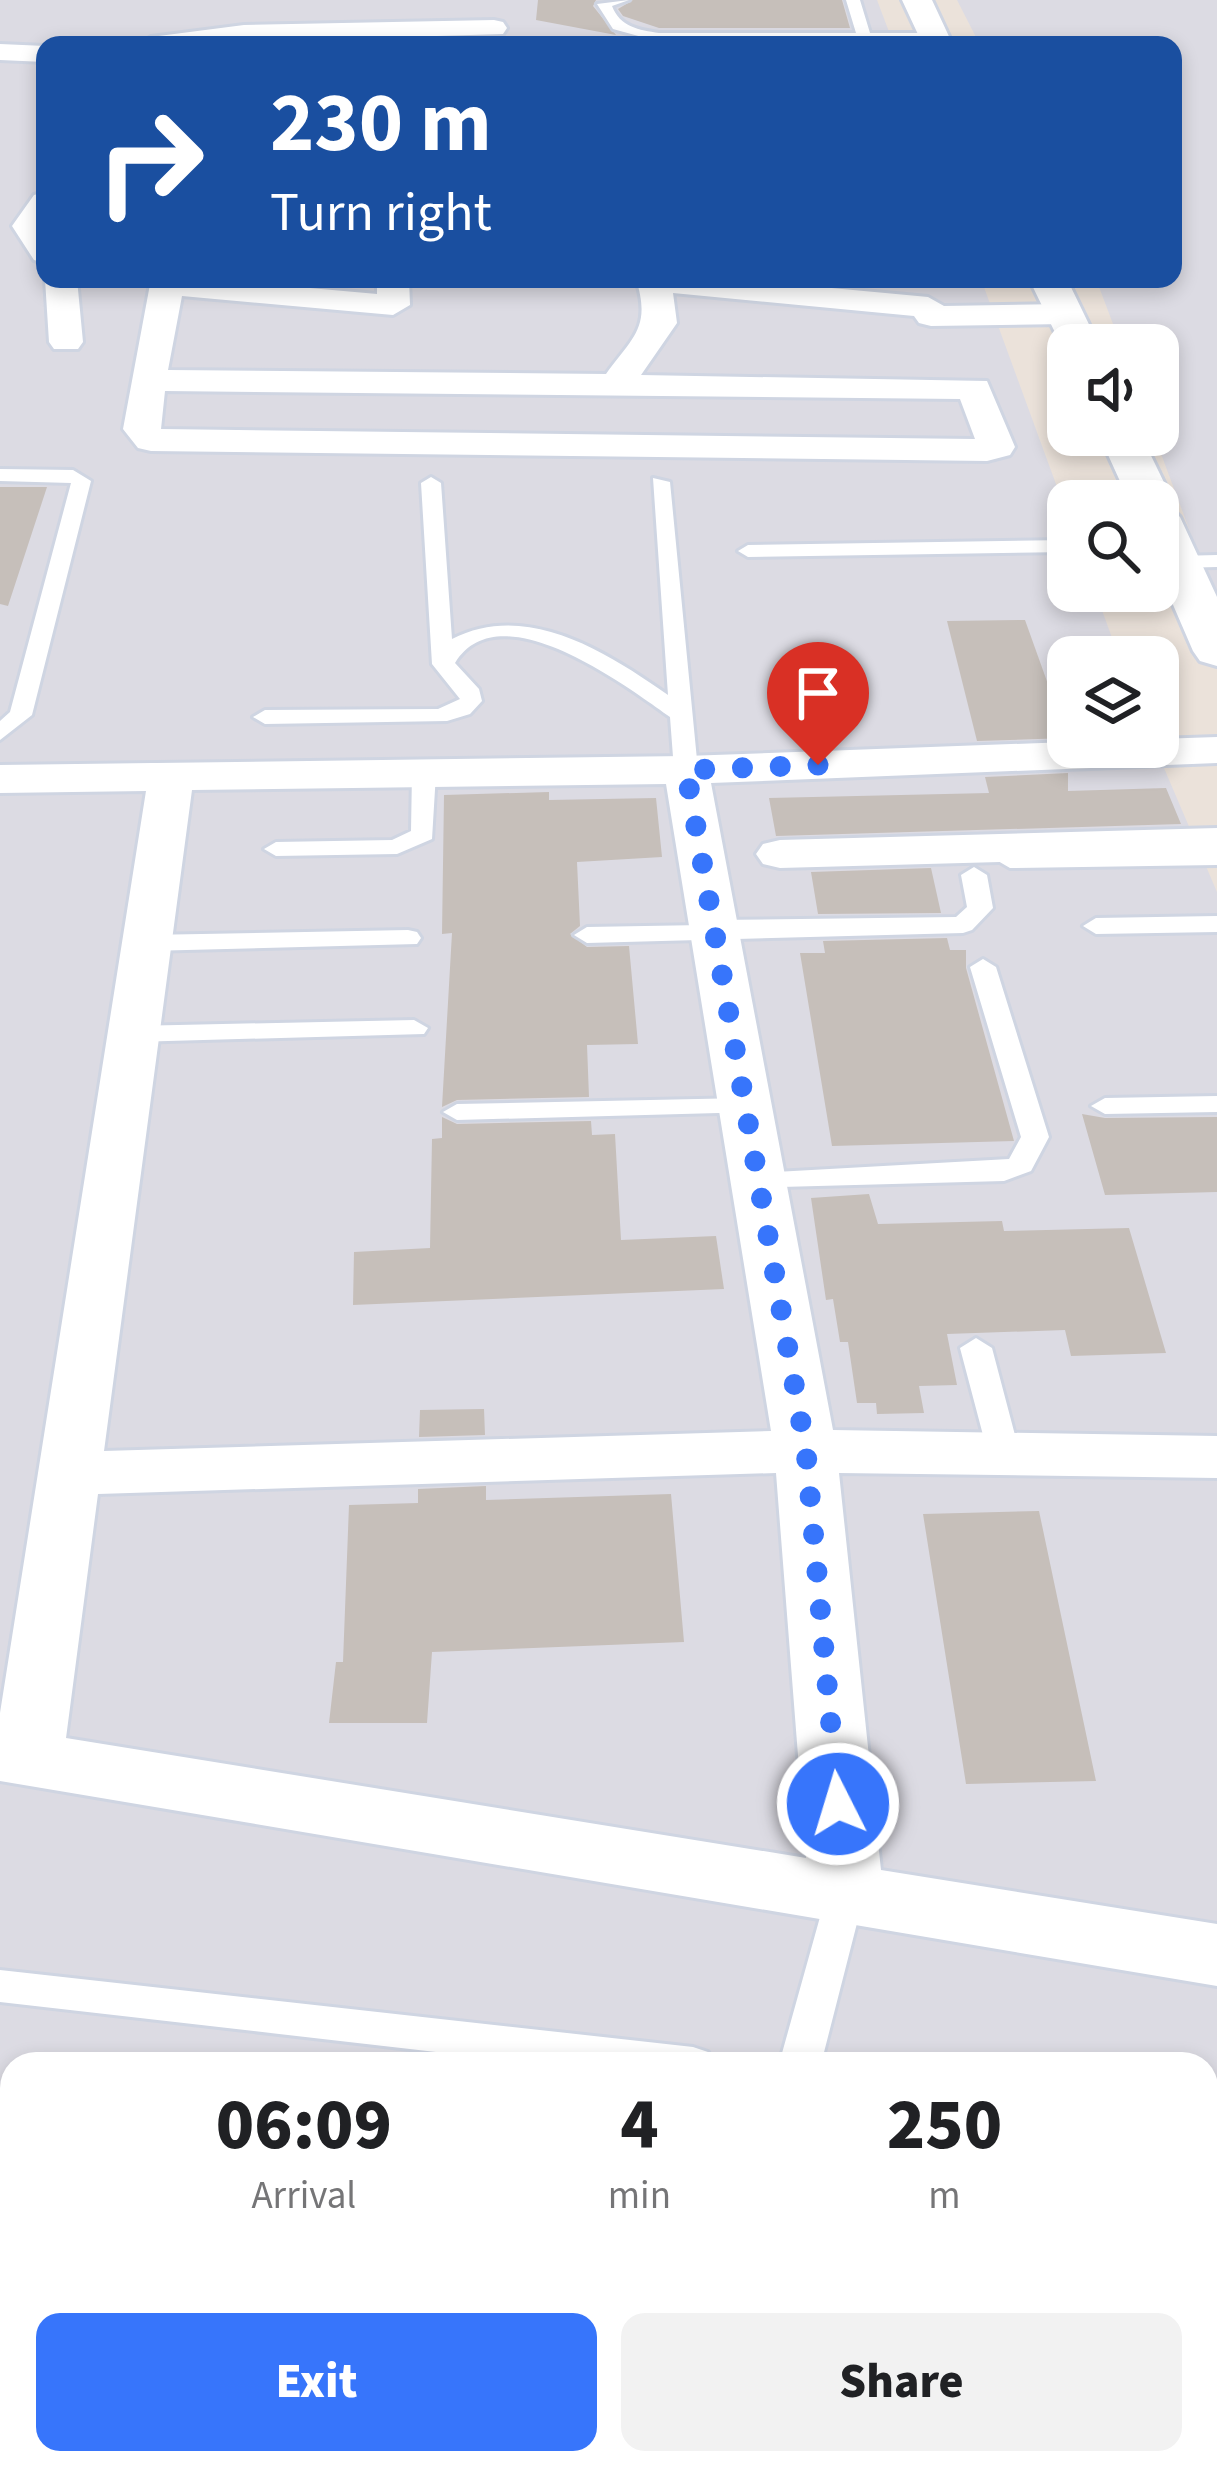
<!DOCTYPE html>
<html lang="en">
<head>
<meta charset="utf-8">
<style>
	body { margin:0; font-family:"Source Sans 3",sans-serif; background:#f2f2f2; color:#202124; height:100vh; display:flex; flex-direction:column; font-size:45px; white-space:nowrap }
	* { box-sizing:border-box; margin:0 }
	p { font-size:39px; color:#757577 }
	.icon { flex:none; width:66px; height:66px; fill:none; stroke:currentColor; stroke-width:2; stroke-linecap:round; stroke-linejoin:round }
	.map { position:relative; flex:1; overflow:hidden }
	.panel { position:absolute; left:0px; top:2052px; width:1218px; height:423px; display:flex; flex-direction:column; background:#fff; border-radius:36px 36px 0 0; box-shadow:0 6px 18px #0003 }
	.panel>* { flex:none }
	.banner { position:absolute; left:36px; top:36px; width:1146px; height:252px; border-radius:24px; box-shadow:0 6px 18px #0003; background:#1a4fa0; color:#fff; overflow:hidden }
	.controls { position:absolute; left:1047px; top:324px; display:grid; gap:24px }
	.controls a { display:grid; place-items:center; width:132px; height:132px; border-radius:24px; background:#fff; box-shadow:0 6px 18px #0003; font-size:60px }
	.pin { position:absolute; display:grid; place-items:center; width:102px; height:102px; color:#fff; margin:-123px -51px; border-radius:50% 50% 50% 0; rotate:-45deg; box-shadow:0 0 12px #0007 }
	.pin .icon { rotate:45deg }
	.me { position:absolute; width:132px; margin:-66px; rotate:355deg; stroke-linejoin:round; filter:drop-shadow(0 0 9px #0008) }
	.turn { display:flex; align-items:center; gap:42px; height:252px; padding:0 36px; font-size:54px }
	.turn .icon { width:156px; height:156px; stroke-width:2.5 }
	.turn b { display:block; font-size:84px; line-height:102px }
	.eta { display:flex; justify-content:space-evenly; align-items:center; height:204px; text-align:center }
	.eta b { font-size:72px; font-weight:800; line-height:84px }
	.action { display:flex; gap:24px; margin-top:auto; padding:24px 36px }
	.action a { flex:1; height:138px; border-radius:24px; background:#3775fb; color:#fff; font-size:48px; font-weight:800; line-height:138px; text-align:center }
	.action a+a { background:#f2f2f2; color:#202124 }
	.map>svg:first-child { display:block }
	.industrial { fill:#dcdbe3; fill-rule:evenodd }
	.building { fill:#c6bfba }
	.lines { fill:none; stroke-linecap:round; stroke-linejoin:round }
	.lane-casing { stroke:#cfd5e2; stroke-width:6 }
	.street-casing { stroke:#cfd5e2; stroke-width:6 }
	.secondary-casing { stroke:#cfd5e2; stroke-width:6 }
	.lane { fill:#fff; fill-rule:evenodd }
	.street { fill:#fff; fill-rule:evenodd }
	.secondary { fill:#fff; fill-rule:evenodd }
	.route { stroke:#3775fb; stroke-width:21; stroke-dasharray:0 37.8 }
</style>
</head>
<body>
<div class="map">
<svg width="1217" height="2474" viewBox="0 0 1217 2474">
	<rect width="100%" height="100%" fill="#ebe2da"/>
	<path class="industrial" d="M0,0H877L894,45H45V279H981L1068,517V591H1095L1119,657H1068V747H1155L1217,892V2474H0ZM12,2064H1206V2463H12Z
		M957,0H1217V604L1154,435H1158V345H1121L1096,279H1173V45H980Z"/>
	<path class="building" d="M538,0H596L593,6L616,35L536,20Z
		M633,0H842L850,28H659L623,16L618,9Z
		M0,487H47L8,606L0,604Z
		M1025,620L1049,687H1068V738L977,741L947,621Z
		M1068,773V791L1166,788L1181,824L776,836L769,798L989,793L985,777Z
		M549,792V800L656,798L662,857L577,862L580,926L570,934L587,947L629,946L638,1044L587,1045L589,1097L457,1100L442,1107L452,933L442,934L444,795Z
		M931,868L941,913L818,914L811,872Z
		M947,938L950,950H966V968L1014,1141L832,1146L800,953H825L823,941Z
		M1082,1114L1105,1118L1217,1117V1192L1105,1195Z
		M442,1117L457,1124L591,1121L592,1135L615,1134L621,1240L716,1236L724,1289L353,1305L354,1252L430,1248L432,1139L442,1138Z
		M869,1194L878,1224L1002,1221L1004,1231L1129,1228L1166,1353L1071,1356L1065,1330L947,1334L957,1385L919,1386L924,1413L877,1414L876,1403H857L848,1342H840L833,1299L826,1300L811,1198Z
		M484,1409L485,1435L419,1437L420,1410Z
		M486,1486V1500L671,1494L684,1642L432,1652L427,1723H329L336,1662H343L349,1505L418,1503V1489Z
		M1039,1511L1096,1781L966,1784L923,1514Z"/>
	<g class="lines">
		<g class="lane-casing">
			<path id="lane" d="M629,0L612,6C620,27 639,30 659,33H856L846,0H860L870,33H935L942,37L935,41H873L874,45L859,41L654,45L653,40L613,29L597,4Z
				M0,469L73,470L91,481L32,715L0,740V721L10,712L71,483L0,481Z
				M653,478L670,482L698,770L694,775H678L674,770L670,717C626,686 499,590 455,663L479,689L482,701L470,714L447,721L265,724L253,717L265,710L438,709L460,699L432,664L421,483L431,477L441,483L452,639C527,600 608,653 668,695Z
				M1068,540V552L748,557L738,551L748,545Z
				M1217,555V567L1178,568L1168,562L1178,556Z
				M424,766L436,773L432,839L397,854L276,856L264,849L276,842L392,840L411,831L412,773Z
				M1217,851V865L1010,868L998,861L1010,854Z
				M974,867L987,875L993,908L972,930L963,933L587,943L574,935L587,927L703,925L714,920L956,917L967,907L961,875Z
				M1217,916V932L1096,934L1083,926L1096,918Z
				M408,930L417,932L421,938L417,944L147,951L134,943L147,935Z
				M983,959L996,967L1049,1137L1031,1171L1004,1181L748,1188L743,1182L748,1176L758,1173L1009,1159L1021,1137L970,967Z
				M414,1020L428,1028L424,1034L133,1042L119,1034L133,1026Z
				M1217,1096V1112L1105,1114L1091,1106L1105,1098Z
				M745,1098L759,1106L755,1112L457,1120L443,1112L457,1104Z
				M976,1338L992,1348L1020,1454L1016,1462H992L988,1454L960,1348Z
				M846,1877L860,1881L865,1892L821,2064H779L827,1892L832,1881Z
				M0,1970L693,2047L708,2052L714,2064H541L0,2002Z
				M664,2463H710L707,2474H661Z"/>
		</g>
		<g class="street-casing">
			<path id="street" d="M494,20L503,22L507,28L503,34L138,45L151,37L244,25Z
				M0,44L45,46V62L0,60Z
				M45,192V263L34,260L12,226L34,195Z
				M45,279H77L83,342L78,349H54L49,342Z
				M151,279H211L377,294V279H409L410,305L393,315L182,296L168,370L606,374C634,336 651,327 636,279H735L928,297L944,306L1065,304L1082,314L1065,324L931,326L919,323L914,316L673,293L677,323L641,375L987,381L1015,447L1010,455L987,461L151,451L138,448L123,429ZM165,391L960,399L975,439L161,429Z
				M1217,737V763L711,783L833,1430L1217,1436V1478L839,1473L881,1870L1217,1924V1986L0,1781V1713L146,791L0,793V765L686,756L1068,742V747H1158V739ZM666,784L771,1431L104,1451L192,790ZM776,1473L806,1858L66,1738L98,1494Z
				M1217,828V856L780,868L763,864L756,854L763,844L780,840Z"/>
		</g>
		<g class="secondary-casing">
			<path id="secondary" d="M902,0H932L953,45H923Z
				M1029,279H1067L1099,345H1068L1065,353Z
				M1099,435H1141L1173,501L1169,506L1180,517L1217,597V666L1200,661L1193,651L1158,570V501H1129Z"/>
		</g>
		<use href="#lane" class="lane"/>
		<use href="#street" class="street"/>
		<use href="#secondary" class="secondary"/>
	</g>
	<g class="lines">
		<path class="route" d="M818,765L686,770L806,1451L838,1804"/>
	</g>
</svg>
<div class="controls">
<a><svg class="icon" aria-label="sound" viewBox="0 0 24 24"><path d="M4 9h4l5-4v14l-5-4H4zM17 9q2 3 0 6"/></svg></a>
<a><svg class="icon" aria-label="search" viewBox="0 0 24 24"><circle cx="10" cy="10" r="6"/><path d="M15 15l6 6"/></svg></a>
<a><svg class="icon" aria-label="layers" viewBox="0 0 24 24"><path d="M12 4l9 5-9 5-9-5zM3 14l9 5 9-5"/></svg></a>
</div>
<div class="pin" style="left:818px;top:765px;background:#d93025"><svg class="icon" aria-label="arrive" viewBox="0 0 24 24"><path d="M6 21V4h12l-3 4 3 4H6"/></svg></div>
<svg class="me" style="left:838px;top:1804px" viewBox="-20 -20 40 40"><circle r="17" fill="#3775fb" stroke="#fff" stroke-width="3"/><path d="M0-11L8 9 0 5-8 9z" fill="#fff"/></svg>
<div class="banner">
<div class="turn"><svg class="icon" aria-label="right" viewBox="0 0 24 24"><path d="M7 20v-9h11M14 6l5 5-5 5"/></svg><div><b>230 m</b>Turn right</div></div>
</div>
<section class="panel">
<div class="eta">
<div><b>06:09</b><p>Arrival</p></div>
<div><b>4</b><p>min</p></div>
<div><b>250</b><p>m</p></div>
</div>
<div class="action"><a>Exit</a><a>Share</a></div>
</section>
</div>
</body>
</html>
